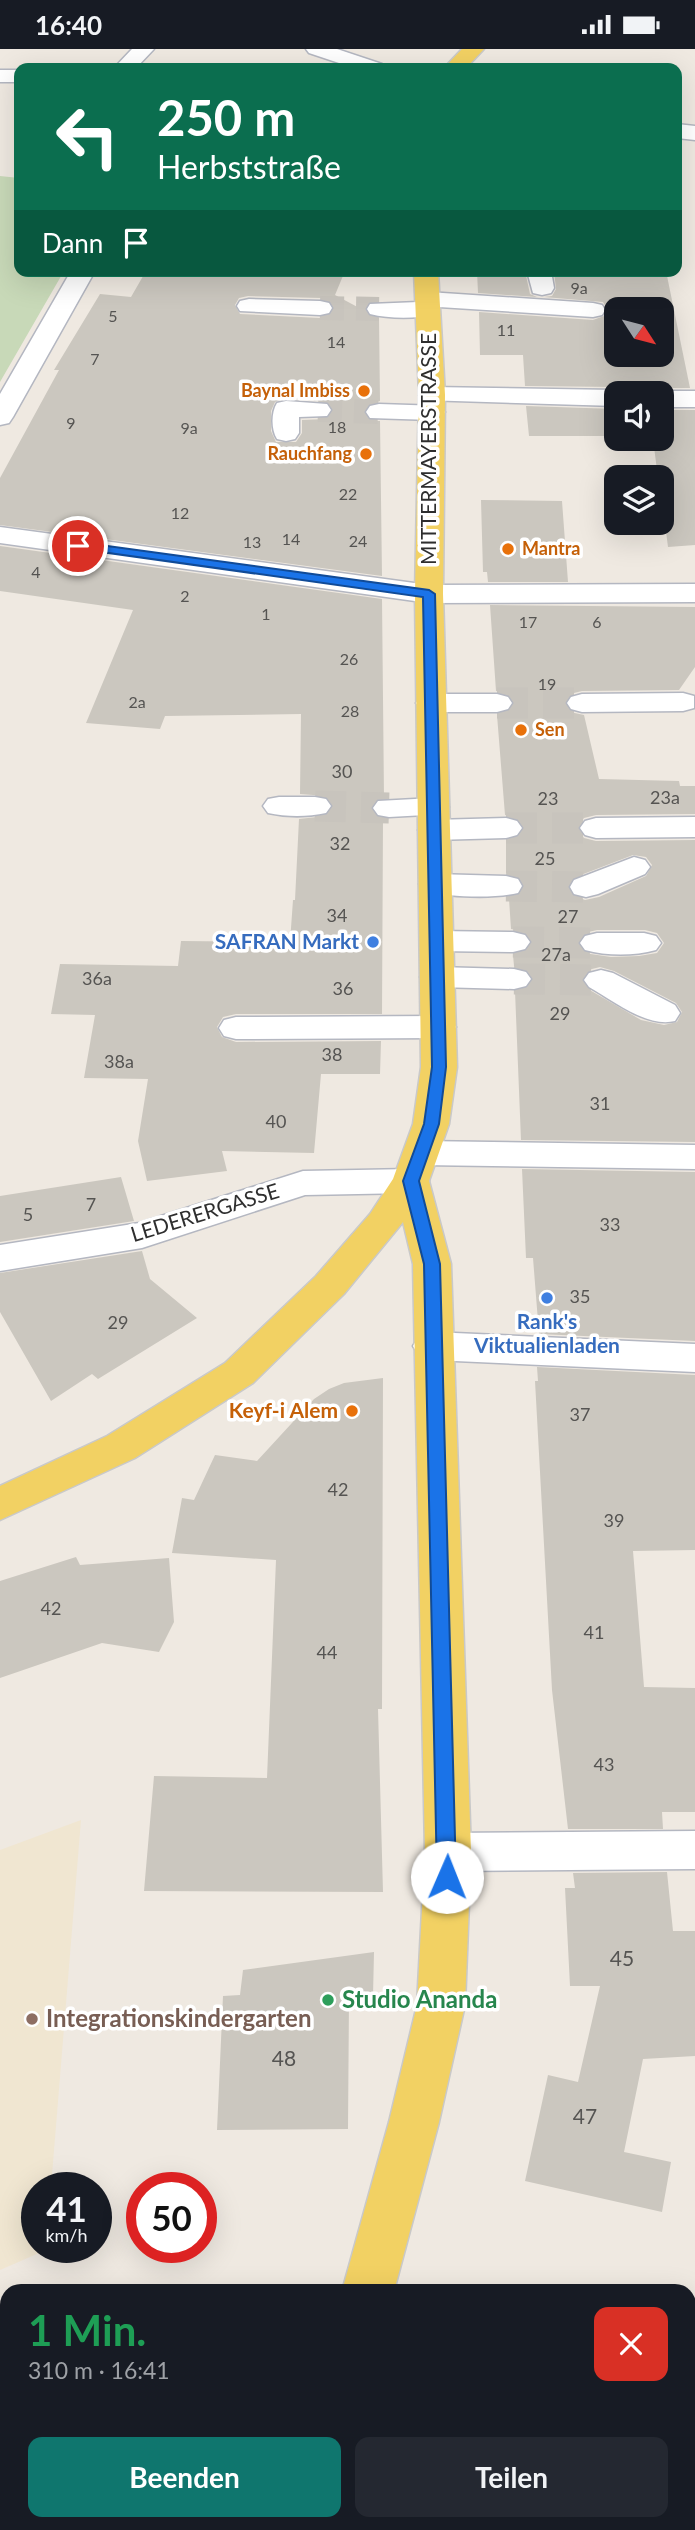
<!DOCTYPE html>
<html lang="de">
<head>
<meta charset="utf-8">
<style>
	body { margin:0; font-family:Lato,sans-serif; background:#242831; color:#f1f3f6; height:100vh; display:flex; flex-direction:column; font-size:26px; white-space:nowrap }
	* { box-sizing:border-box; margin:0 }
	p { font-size:23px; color:#9ea1a6 }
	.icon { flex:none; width:38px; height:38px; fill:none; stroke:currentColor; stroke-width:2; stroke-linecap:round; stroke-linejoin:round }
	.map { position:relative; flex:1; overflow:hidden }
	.drawer { position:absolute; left:0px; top:2235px; width:696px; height:247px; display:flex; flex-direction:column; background:#171b24; border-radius:21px 21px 0 0; box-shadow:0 7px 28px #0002 }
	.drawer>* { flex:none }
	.hud { position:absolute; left:14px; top:14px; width:668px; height:214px; border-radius:14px; box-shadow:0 7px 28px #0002; background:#0b6e4f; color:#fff; overflow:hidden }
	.needle { width:46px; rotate:126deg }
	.buttons { position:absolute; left:604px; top:248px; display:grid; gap:14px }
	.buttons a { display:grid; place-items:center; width:70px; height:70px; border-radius:14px; background:#171b24; box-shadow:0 7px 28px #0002; font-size:35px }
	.speed { position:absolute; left:21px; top:2123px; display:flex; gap:14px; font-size:35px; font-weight:700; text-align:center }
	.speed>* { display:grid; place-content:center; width:91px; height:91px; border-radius:50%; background:#171b24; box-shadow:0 7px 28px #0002; line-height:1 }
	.speed small { font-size:18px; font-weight:400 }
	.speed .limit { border:10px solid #d22; background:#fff; color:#111 }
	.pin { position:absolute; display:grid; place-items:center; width:60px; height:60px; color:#fff; margin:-30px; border:4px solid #fff; border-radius:50%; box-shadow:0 2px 7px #0007 }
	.me { position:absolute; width:77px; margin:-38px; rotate:1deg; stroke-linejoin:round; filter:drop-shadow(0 0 5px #0008) }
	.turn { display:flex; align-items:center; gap:24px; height:147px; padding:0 28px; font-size:32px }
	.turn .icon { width:91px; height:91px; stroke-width:2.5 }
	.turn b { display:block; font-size:49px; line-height:60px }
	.then { display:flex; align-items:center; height:66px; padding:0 28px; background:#0003; gap:14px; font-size:26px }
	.round { display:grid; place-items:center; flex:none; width:74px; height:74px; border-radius:14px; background:#242831 }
	.head { display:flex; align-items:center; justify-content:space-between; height:119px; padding:0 28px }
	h1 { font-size:42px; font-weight:700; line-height:52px; color:#1e9e55 }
	.button { display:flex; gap:14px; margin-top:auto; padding:14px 28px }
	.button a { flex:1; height:80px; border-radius:14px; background:#0f766e; color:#fff; font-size:28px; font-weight:700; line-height:80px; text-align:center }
	.button a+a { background:#242831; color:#f1f3f6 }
	.status { display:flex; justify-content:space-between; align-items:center; height:49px; padding:0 35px; background:#171b24; direction:ltr }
	.status svg { height:19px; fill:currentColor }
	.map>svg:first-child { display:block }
	.education { fill:#f0e6d1 }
	.cemetery { fill:#c8d9b8 }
	.building { fill:#cbc7bf; fill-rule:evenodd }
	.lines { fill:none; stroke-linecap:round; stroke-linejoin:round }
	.minor-tunnel-far1 { stroke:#c8c4bd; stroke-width:24; stroke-dasharray:24 12; stroke-linecap:butt }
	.minor-tunnel { stroke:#c8c4bd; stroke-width:31; stroke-dasharray:31 15; stroke-linecap:butt }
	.minor-casing { stroke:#b4b7c1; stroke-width:3 }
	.major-casing { stroke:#c9c9c9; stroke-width:3 }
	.minor { fill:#fff; fill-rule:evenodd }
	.major { fill:#f2d163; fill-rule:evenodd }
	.route { fill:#1a73e8; stroke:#114b97; stroke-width:2 }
	.food-dot { fill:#e8710a; stroke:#fff; stroke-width:2.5 }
	.shop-dot { fill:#3f7fe0; stroke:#fff; stroke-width:2.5 }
	.leisure-dot { fill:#2e9e5b; stroke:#fff; stroke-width:2.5 }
	.education-dot { fill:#8d6e63; stroke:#fff; stroke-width:2.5 }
	.labels { text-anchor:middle; stroke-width:7; stroke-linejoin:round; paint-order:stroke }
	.far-number-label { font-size:16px; fill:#555452 }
	.far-food-label { font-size:18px; font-weight:bold; fill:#c56008; stroke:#fff; text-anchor:end }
	.number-label { font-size:18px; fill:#555452 }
	.street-label { font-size:21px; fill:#2e2e2e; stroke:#fff }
	.shop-label { font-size:21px; font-weight:bold; fill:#366cbe; stroke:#fff; text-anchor:end }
	.food-label { font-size:21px; font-weight:bold; fill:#c56008; stroke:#fff; text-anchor:end }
	.near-number-label { font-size:21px; fill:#555452 }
	.near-leisure-label { font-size:24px; font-weight:bold; fill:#27864d; stroke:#fff; text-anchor:start }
	.near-education-label { font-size:24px; font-weight:bold; fill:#785e54; stroke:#fff; text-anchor:start }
</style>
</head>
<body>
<div class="status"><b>16:40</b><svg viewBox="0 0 49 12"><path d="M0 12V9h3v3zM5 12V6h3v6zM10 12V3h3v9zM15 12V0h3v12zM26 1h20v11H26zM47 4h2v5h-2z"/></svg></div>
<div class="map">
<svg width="695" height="2481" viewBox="0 0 695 2481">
	<rect width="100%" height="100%" fill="#efe9e1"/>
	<path class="education" d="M81,1771L51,2138H37V2198H46V2201L0,2221V1801Z"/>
	<path class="cemetery" d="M0,127L19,129V222H64L0,333Z"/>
	<path class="building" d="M146,222H345L335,246L365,262L369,268L379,269L380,352L368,356L364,364L370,372H380L382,527L0,476V429L59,321H54L100,245L131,248ZM248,247L321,249L331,253L334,260L330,267L320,269L240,265L235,256L239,249ZM286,349L327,352L333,362L327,370L302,371V384L296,393H276L271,382V362L275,353Z
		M477,222H525L530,245L537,248L478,244Z
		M554,222H666L690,339H662L651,345H628L616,338L525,337L523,306H480L479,263L593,271L604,267L607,260L603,253L544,248L552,247L556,240ZM616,261H662V306H616Z
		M526,357L616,360V387H529Z
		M662,361H695V496L668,498L662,451V429H658L653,390H662Z
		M481,451L562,452L568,533H488L487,523H483Z
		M0,497L382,550L384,749L376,750L370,759L376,768L383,770L382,965H236L223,968L217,978L222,988L236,993L381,992L380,1025H321L314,1104L222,1102L227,1122L147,1132L138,1092L148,1030L84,1029L95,966L51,965L60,915L178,917L181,892L290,893L293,851H295L299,770L326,767L334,757L326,747L300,745L301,665L165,667L160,680L86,674L133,561L0,542Z
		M490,556L695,558V618L679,641L582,642L570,645L565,653L570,663L584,666L599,730L679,732L680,737H695V765L596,766L584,769L577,779L584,789L596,792L695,791V1093L521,1091L515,942L527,940L534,930L527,920L514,917L513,906L526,903L533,893L526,883L511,880L509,850H506L520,845L524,836L519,827L506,824V792L518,789L525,779L518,769L505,766L497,666L510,661L514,653L509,645L496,642ZM633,806L646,808L652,816L646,827L599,848L585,851L572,846L568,837L573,829ZM597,881H645L657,884L664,894L657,904L639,907L611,908L584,904L578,892L584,884ZM600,918L614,922L676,954L682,963L677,973L664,976L641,971L588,940L582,929L588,921Z
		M522,1120L695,1123V1292L539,1285L533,1209H526Z
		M121,1128L134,1172L0,1193V1147Z
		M142,1202L150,1230L197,1269L98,1330L92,1325L51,1352L0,1263V1224Z
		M537,1318L695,1326V1501L633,1502L644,1638L695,1639V1763H662L663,1780H568L552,1641L535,1332H538Z
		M383,1329L382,1660H378L383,1843L144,1842L154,1727L267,1729L276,1511L172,1504L182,1449L194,1451L215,1406L257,1412L314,1350L329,1340L344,1334Z
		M76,1508L80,1516L169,1509L174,1573L159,1603L102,1594L0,1629V1532Z
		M667,1823L673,1882H695V2007L643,2010L624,2103L671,2113L662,2163L525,2132L548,2026L578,2033L600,1937H570L565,1839H575L573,1824Z
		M374,1903L373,1947L349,1949L348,2080L217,2081L223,1947L240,1946L243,1921Z"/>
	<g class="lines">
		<path class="minor-tunnel-far1" d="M320,259L379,260
			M318,361L379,363"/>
		<path class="minor-tunnel" d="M497,654H582
			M315,757L389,759
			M506,779H596
			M506,837L586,838
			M513,893L597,894
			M514,930L601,931"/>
		<g class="minor-casing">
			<path id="minor" d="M132,0H154L136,19H114Z
				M306,0H337L382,15L386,19H354L309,4Z
				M0,21H19V33H0Z
				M677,75L695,77V91L677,89Z
				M71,222H95L13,368L9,374L0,376V345Z
				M527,222H551L554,239L551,244L542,246L533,244Z
				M428,243L593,254L602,256L605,261L602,266L593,268L439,258L437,265C417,270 390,270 370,265L367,260L370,255L418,253L416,250L419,245Z
				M249,250L320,252L329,254L332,259L329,264L320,266L240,262L237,257L240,252Z
				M432,338L616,341L626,345H616V357L423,351L419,346L423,341Z
				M662,342H695V358H662V345H653Z
				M286,352L327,355L331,361L327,367L299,368V384L295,390L286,392L277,390C271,381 271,363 277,354Z
				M379,355L441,357L445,363L441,369L432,371L370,369L366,363L370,357Z
				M0,478L429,536L695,535V553L429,554L0,494Z
				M683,644L694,647V659L683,662L582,663L571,660L567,654L571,648L582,645Z
				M431,645H497L508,648L512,654L508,660L497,663H431L420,660L416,654L420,648Z
				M279,748H315L326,750L331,757L326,764C308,768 286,768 268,764L263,757L268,750Z
				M433,749L444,751L449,758L444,765L389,768L378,766L373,759L378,752Z
				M695,768V788L596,789L585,786L580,779L585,772L596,769Z
				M506,769L517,772L522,779L517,786L506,789L434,791L423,788L418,781L423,774L434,771Z
				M634,808L645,811L650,818L645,825L598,845L586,848L574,845L570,838L574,831Z
				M435,825L506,827L518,830L522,837L518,844C493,850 448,848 423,842L419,835L423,828Z
				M437,882L513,883L525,886L530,893L525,900L513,903L437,902L425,899L420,892L425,885Z
				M597,884H644L656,887L661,894L656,901C634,907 607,907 585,901L580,894L585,887Z
				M437,918L514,920L526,923L531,930L526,937L514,940L437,938L425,935L420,928L425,921Z
				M601,921L613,924L675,956L680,964L675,972C647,979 614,952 589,938L584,931L589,924Z
				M439,967L451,970L456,978L451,986L439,989L236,990L224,987L219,979L224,971L236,968Z
				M421,1092L695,1096V1120L421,1116L408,1113L403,1104L408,1095Z
				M411,1120L424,1123L429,1132L424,1141L411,1144L305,1146L142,1199L0,1222V1196L139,1174L303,1122Z
				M433,1283L695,1295V1323L433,1311L419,1307L413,1297L419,1287Z
				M695,1782V1820L448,1822L432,1817L425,1803L432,1789L448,1784Z"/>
		</g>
		<g class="major-casing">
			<path id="major" d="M462,0H484L466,19H444Z
				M414,222H438L445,346L443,545L457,1018L449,1075L429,1132L451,1215L471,1803L465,1956L439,2073L394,2242H342L389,2073L417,1956L425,1803L413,1215L403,1173L344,1245L253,1334L135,1409L0,1471V1437L107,1387L225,1314L316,1227L370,1165L393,1130L413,1075L421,1018L415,545L419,346Z
				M278,2474H334L332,2481H276Z"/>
		</g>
		<use href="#minor" class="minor"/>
		<use href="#major" class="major"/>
	</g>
	<path class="route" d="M78,493L429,541L435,545L446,1018L439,1075L419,1132L440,1215L456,1828L454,1834L447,1836L440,1834L437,1828L424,1215L403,1132L424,1075L432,1018L423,548L73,499L72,497Z"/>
	<g class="food-dot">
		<circle cx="364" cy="342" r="7"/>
		<circle cx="366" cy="405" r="7"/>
		<circle cx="508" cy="500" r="7"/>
		<circle cx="521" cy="681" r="7"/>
		<circle cx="352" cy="1362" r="7"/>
	</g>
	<g class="shop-dot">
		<circle cx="373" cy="893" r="7"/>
		<circle cx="547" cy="1249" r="7"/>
	</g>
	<circle class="leisure-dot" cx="328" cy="1951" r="7"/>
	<circle class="education-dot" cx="32" cy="1970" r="7"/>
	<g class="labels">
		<g class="far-number-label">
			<text x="579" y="245">9a</text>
			<text x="113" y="273">5</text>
			<text x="506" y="287">11</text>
			<text x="336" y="299">14</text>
			<text x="95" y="316">7</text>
			<text x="71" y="380">9</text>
			<text x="337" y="384">18</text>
			<text x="189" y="385">9a</text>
			<text x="348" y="451">22</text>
			<text x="180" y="470">12</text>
			<text x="291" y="496">14</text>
			<text x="358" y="498">24</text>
			<text x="252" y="499">13</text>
			<text x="36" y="529">4</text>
			<text x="185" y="553">2</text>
			<text x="266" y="571">1</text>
			<text x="528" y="579">17</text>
			<text x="597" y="579">6</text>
			<text x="349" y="616">26</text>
			<text x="547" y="641">19</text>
			<text x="137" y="659">2a</text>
			<text x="350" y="668">28</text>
		</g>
		<g class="far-food-label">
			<text x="350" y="348">Baynal Imbiss</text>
			<text x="352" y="411">Rauchfang</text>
			<text x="522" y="506" text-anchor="start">Mantra</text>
			<text x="535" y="687" text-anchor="start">Sen</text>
		</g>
		<g class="number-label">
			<text x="342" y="729">30</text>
			<text x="665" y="755">23a</text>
			<text x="548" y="756">23</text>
			<text x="340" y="801">32</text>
			<text x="545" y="816">25</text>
			<text x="337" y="873">34</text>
			<text x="568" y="874">27</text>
			<text x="556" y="912">27a</text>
			<text x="97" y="936">36a</text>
			<text x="343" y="946">36</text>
			<text x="560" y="971">29</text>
			<text x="332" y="1012">38</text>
			<text x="119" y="1019">38a</text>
			<text x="600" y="1061">31</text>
			<text x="276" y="1079">40</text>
			<text x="91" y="1162">7</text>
			<text x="28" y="1172">5</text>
			<text x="610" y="1182">33</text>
			<text x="580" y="1254">35</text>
			<text x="118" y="1280">29</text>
			<text x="580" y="1372">37</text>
			<text x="338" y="1447">42</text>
			<text x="614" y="1478">39</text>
			<text x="51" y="1566">42</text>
			<text x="594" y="1590">41</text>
			<text x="327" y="1610">44</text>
			<text x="604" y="1722">43</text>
		</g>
		<g class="street-label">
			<text transform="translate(429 400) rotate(-90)" y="7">MITTERMAYERSTRASSE</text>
			<text transform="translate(205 1164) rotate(-17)" y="7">LEDERERGASSE</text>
		</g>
		<g class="shop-label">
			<text x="359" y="900">SAFRAN Markt</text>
			<text x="547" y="1280" text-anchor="middle">Rank's<tspan x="547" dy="24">Viktualienladen</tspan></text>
		</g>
		<g class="food-label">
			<text x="338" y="1369">Keyf-i Alem</text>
		</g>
		<g class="near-number-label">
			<text x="622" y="1917">45</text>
			<text x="284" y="2017">48</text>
			<text x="585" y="2075">47</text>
		</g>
		<g class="near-leisure-label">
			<text x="342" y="1959">Studio Ananda</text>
		</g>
		<g class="near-education-label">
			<text x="46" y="1978">Integrationskindergarten</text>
		</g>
	</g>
</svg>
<div class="buttons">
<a><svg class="needle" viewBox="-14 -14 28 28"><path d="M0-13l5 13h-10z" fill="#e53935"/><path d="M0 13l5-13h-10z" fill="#9ea1a6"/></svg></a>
<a><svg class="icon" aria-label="sound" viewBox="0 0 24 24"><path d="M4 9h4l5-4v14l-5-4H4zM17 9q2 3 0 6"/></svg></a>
<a><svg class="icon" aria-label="layers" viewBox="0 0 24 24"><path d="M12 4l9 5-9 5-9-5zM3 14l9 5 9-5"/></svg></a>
</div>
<div class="speed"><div>41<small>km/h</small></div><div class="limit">50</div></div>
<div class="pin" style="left:78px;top:497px;background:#d93025"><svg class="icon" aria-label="arrive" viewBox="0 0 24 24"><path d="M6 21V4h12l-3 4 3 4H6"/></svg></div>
<svg class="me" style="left:447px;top:1828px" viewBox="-20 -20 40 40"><circle r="19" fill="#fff"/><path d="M0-13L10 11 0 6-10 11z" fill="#1a73e8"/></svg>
<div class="hud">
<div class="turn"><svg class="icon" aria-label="left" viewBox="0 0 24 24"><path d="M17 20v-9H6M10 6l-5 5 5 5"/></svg><div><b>250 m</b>Herbststraße</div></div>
<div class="then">Dann<svg class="icon" aria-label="arrive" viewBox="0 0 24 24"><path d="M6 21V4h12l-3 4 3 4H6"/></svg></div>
</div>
<section class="drawer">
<div class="head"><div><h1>1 Min.</h1><p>310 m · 16:41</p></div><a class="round" style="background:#d93025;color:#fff"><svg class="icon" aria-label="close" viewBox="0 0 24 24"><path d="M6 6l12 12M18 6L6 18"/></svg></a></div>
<div class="button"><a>Beenden</a><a>Teilen</a></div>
</section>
</div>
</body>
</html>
